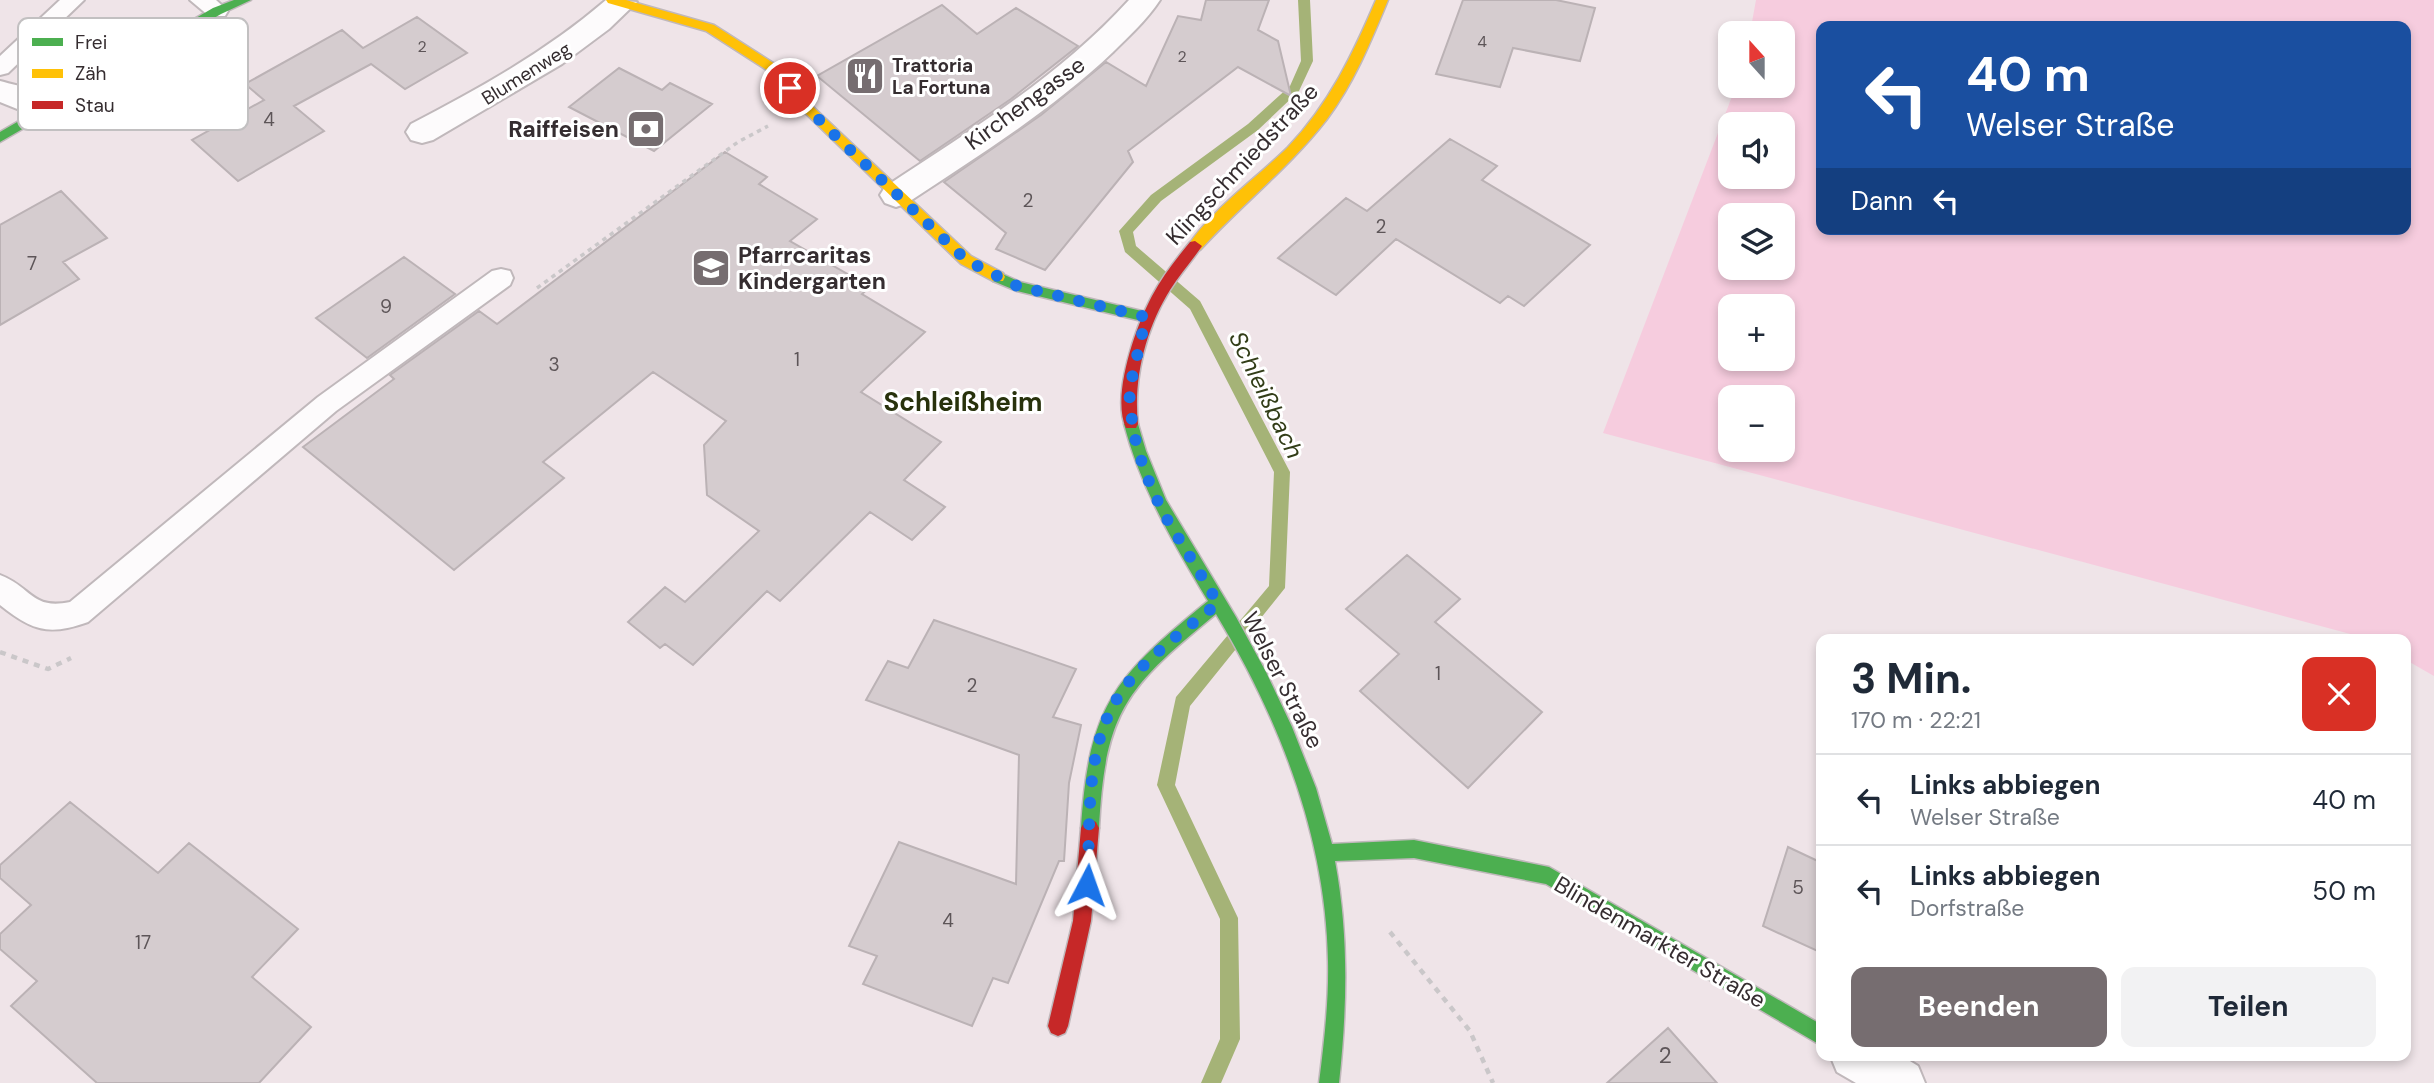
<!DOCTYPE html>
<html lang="de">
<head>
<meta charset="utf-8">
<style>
	body { margin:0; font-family:"DM Sans",sans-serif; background:#f2f2f3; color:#1f2937; height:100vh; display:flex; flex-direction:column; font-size:26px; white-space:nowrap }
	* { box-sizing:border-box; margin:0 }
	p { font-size:23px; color:#747a83 }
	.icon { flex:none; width:38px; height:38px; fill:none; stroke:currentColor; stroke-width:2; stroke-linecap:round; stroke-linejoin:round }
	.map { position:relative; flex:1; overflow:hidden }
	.side { position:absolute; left:1816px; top:634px; width:595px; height:427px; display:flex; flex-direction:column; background:#fff; border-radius:14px; box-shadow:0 4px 10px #0003 }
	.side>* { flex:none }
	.top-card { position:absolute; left:1816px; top:21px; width:595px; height:214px; border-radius:14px; box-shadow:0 4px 10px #0003; background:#1a4fa0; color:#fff; overflow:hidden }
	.needle { width:46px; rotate:339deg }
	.buttons { position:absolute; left:1718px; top:21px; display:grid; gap:14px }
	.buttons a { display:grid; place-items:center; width:77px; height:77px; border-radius:14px; background:#fff; box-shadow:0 4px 10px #0003; font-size:35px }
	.pin { position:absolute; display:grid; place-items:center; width:60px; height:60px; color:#fff; margin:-30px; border:4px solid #fff; border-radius:50%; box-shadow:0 2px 7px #0007 }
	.me { position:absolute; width:77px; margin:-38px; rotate:4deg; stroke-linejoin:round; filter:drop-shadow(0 0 5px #0008) }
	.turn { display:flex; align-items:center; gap:24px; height:147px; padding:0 35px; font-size:32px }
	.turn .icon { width:91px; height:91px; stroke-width:2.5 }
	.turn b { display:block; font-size:49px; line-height:60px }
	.then { display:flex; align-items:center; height:66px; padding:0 35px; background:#0003; gap:14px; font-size:26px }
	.round { display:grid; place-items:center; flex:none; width:74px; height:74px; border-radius:14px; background:#f2f2f3 }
	.head { display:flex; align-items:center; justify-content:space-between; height:119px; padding:0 35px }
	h1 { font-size:42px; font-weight:700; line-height:52px }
	.cta { display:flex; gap:14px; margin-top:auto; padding:14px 35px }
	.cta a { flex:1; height:80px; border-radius:14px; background:#766d70; color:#fff; font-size:28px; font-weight:700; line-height:80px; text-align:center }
	.cta a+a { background:#f2f2f3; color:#1f2937 }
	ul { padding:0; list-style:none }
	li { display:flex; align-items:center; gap:21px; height:91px; padding:0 35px; border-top:2px solid #e0e1e3 }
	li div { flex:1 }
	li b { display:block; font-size:26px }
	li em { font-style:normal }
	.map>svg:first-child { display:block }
	.green { fill:#f6ccde; fill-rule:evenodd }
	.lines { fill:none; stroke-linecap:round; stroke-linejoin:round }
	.stream { fill:#a5b377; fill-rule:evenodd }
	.building { fill:#d5cccf; stroke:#bbb2b5; stroke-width:2 }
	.lane-casing { stroke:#c0b8bb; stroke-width:4 }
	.street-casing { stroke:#c0b8bb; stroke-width:4 }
	.fast-casing { stroke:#c0b8bb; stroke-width:3 }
	.slow-casing { stroke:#c0b8bb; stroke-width:3 }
	.jam-casing { stroke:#c0b8bb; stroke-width:3 }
	.path-far1 { stroke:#cac7c9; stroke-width:3.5; stroke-dasharray:4.5 4.5; stroke-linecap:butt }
	.path { stroke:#cac7c9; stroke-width:4.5; stroke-dasharray:6 6; stroke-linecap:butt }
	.lane { fill:#fdfbfc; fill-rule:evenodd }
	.street { fill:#fdfbfc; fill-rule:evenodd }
	.fast { fill:#4caf50; fill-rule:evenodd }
	.slow { fill:#ffc107; fill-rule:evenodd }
	.jam { fill:#c62828; fill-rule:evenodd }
	.route { stroke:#1a73e8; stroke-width:12; stroke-dasharray:0 21.6 }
	.labels { text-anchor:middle; stroke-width:6; stroke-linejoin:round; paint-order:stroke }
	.far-number-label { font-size:16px; fill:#5d5558 }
	.far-poi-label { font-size:19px; font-weight:bold; fill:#352d30; stroke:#fff; text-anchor:start }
	.far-street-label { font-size:19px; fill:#352d30; stroke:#fff }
	.number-label { font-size:19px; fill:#5d5558 }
	.street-label { font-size:23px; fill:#352d30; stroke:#fff }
	.poi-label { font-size:23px; font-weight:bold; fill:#352d30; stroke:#fff; text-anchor:end }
	.near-number-label { font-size:23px; fill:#5d5558 }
	.water-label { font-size:24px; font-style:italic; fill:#323d18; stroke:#fff }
	.quarter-label { font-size:26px; font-weight:bold; fill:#28320c; stroke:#fff }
	.key { fill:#fff; stroke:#c2c0c1; stroke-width:2 }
	.key-label { font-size:19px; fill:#352d30 }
</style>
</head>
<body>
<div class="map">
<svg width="2434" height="1083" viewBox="0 0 2434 1083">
	<rect width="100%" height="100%" fill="#efe4e8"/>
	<path class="green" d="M1756,0H2434V676L2406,660V639H2369L1603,433L1736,86H1783V33H1750ZM1822,26H2406V229H1822ZM1731,124H1783V177H1731ZM1731,215H1783V268H1731ZM1731,306H1783V359H1731ZM1731,397H1783V450H1731Z"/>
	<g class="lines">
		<path class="stream" d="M1298,0H1310L1313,61L1299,91L1258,130L1161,201L1133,232L1136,246L1200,301L1290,472L1285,588L1190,706L1175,785L1238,918L1240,1039L1221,1083H1201L1220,1039V919L1157,785L1176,697L1269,586L1274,472L1190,309L1125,252L1119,231L1151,195L1248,124L1290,86L1301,61Z"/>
	</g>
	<path class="building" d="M1206,0H1269L1258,30L1278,41L1291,96L1238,67L1128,151L1133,162L1045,270L996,249L1006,233L944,182L1041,115L1106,62L1146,86L1178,16L1201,20Z
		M1463,0H1556L1595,8L1580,61L1513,48L1500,87L1436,74Z
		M942,5L977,34L1016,8L1078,46L1011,99L920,161L817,76Z
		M417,17L467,53L405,89L371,64L294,106L324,131L238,181L192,140L264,100L245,84L342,30L363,48Z
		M619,68L662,90L670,83L712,104L654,151L569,107Z
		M1450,139L1497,166L1482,180L1590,245L1524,306L1508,296L1500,303L1396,239L1336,295L1278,258L1346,198L1367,211Z
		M725,152L767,177L759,184L817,219L790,241L870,287L862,294L925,332L861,392L941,442L904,480L945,507L912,540L870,512L780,601L767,591L693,665L665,644L660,648L628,622L665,587L685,602L759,531L707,495L704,445L726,421L653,372L543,462L564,478L454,570L303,447L394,379L390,375L479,311L497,324Z
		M61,191L107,238L63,262L79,279L0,325V225Z
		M404,257L455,294L367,358L316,318Z
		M1407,555L1460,599L1435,622L1542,712L1468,788L1360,691L1399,654L1346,609Z
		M934,620L1076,669L1053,717L1081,725L1069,783L1064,861H1059L1008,983L993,978L972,1026L863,984L877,956L849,946L899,842L1016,884L1019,755L866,700L888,661L908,668Z
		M70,802L158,873L189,843L298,929L252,977L311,1027L259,1083H97L11,1006L37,981L0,949V934L31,905L0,878V865Z
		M1788,847L1822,863V953L1763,926Z
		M1668,1028L1717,1083H1607Z"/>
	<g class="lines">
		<g class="lane-casing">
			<path id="lane" d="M60,0H84L8,73L0,75V56Z
				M190,0H216L228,11L225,16H209Z
				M501,269L510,271L513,278L510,285L336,411L88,622C49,636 32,631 0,605V575C32,587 31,610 70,602L318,397L492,271Z"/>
		</g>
		<g class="street-casing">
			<path id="street" d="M606,0L637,2L609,29L562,64L433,140L422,143L411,140L406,132L411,124C480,88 547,51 606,0Z
				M1129,0H1160C1147,20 1129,36 1113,52C1051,111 978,156 907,203L896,207L885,203L880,195L885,187C971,130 1059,77 1129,0Z
				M0,81C21,87 50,90 62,110L58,118L47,121L0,102Z
				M1830,1055H1900L1918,1066L1925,1083H1856L1837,1072Z"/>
		</g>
		<g class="fast-casing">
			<path id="fast" d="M234,0H251L221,14L0,142V132L213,8Z
				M998,272L1020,282L1146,312L1153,317L1146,322L1017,291L993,281L991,277Z
				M1131,418L1138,424L1146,451L1166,500L1236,617L1266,672L1292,727L1316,788L1332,844L1414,840L1549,867L1822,1025V1046L1546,884L1414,858L1335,861C1349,936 1347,1008 1339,1083H1319C1324,1042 1329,1002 1328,961C1326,837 1279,718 1216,614C1127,687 1105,710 1099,828L1096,834L1090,837L1084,834L1081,828C1089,704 1115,677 1208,601C1174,544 1141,489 1124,424Z"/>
		</g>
		<g class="slow-casing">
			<path id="slow" d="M606,0H626L714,25L778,66L809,103L971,256L1003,273L1005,277L1003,281H993L961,264L801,109L770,72L706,31L608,3Z
				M1376,0H1388C1371,41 1354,83 1327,119C1290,167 1241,205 1200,250H1190L1188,246C1210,211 1258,177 1288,147C1329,104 1353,54 1376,0Z"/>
		</g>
		<g class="jam-casing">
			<path id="jam" d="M1195,241L1202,246C1192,261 1180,274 1170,290C1146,328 1133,379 1138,424L1136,428H1126C1111,396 1136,326 1152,296C1162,277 1176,259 1190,242Z
				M1090,819L1096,822L1099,828L1091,921L1068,1026L1065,1033L1058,1036L1051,1033L1048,1026L1073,921L1081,828L1084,822Z"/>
		</g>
		<path class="path-far1" d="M537,288L738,142L768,126"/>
		<path class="path" d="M0,652L48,669L71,658
			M1390,932L1470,1031L1493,1083"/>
		<use href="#lane" class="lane"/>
		<use href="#street" class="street"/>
		<use href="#fast" class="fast"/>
		<use href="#slow" class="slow"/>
		<use href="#jam" class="jam"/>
	</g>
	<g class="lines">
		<path class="route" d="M790,88L823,124L966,260L1017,286L1146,317L1129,391L1133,431L1144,470L1162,511L1218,603C1183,632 1138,662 1115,702C1084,756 1091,826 1087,885"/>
	</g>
	<defs>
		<g id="restaurant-square" transform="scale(2.0125)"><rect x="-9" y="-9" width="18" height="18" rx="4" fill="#766d70" stroke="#fff"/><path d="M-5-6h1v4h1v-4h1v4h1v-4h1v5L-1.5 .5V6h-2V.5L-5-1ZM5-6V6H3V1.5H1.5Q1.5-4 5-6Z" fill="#fff"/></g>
		<g id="bank-square" transform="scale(2.0125)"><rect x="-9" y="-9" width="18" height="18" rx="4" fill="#766d70" stroke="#fff"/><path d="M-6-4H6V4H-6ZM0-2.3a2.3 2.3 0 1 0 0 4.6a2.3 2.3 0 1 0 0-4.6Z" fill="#fff"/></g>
		<g id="school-square" transform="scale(2.0125)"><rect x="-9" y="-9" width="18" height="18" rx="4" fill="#766d70" stroke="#fff"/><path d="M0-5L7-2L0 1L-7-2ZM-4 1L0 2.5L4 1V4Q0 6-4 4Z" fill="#fff"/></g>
	</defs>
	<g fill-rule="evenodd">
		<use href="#restaurant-square" x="865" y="76"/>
		<use href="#bank-square" x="646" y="129"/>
		<use href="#school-square" x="711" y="268"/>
	</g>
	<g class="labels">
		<g class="far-number-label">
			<text x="1482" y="47">4</text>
			<text x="422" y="52">2</text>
			<text x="1182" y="62">2</text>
		</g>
		<g class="far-poi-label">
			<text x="892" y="72">Trattoria<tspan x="892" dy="22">La Fortuna</tspan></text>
		</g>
		<g class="far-street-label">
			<text transform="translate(526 73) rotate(-32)" y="7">Blumenweg</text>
		</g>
		<g class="number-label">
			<text x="269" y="126">4</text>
			<text x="1028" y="207">2</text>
			<text x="1381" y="233">2</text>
			<text x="32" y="270">7</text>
			<text x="386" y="313">9</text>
			<text x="797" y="366">1</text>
			<text x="554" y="371">3</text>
			<text x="1438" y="680">1</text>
			<text x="972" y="692">2</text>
			<text x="1798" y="894">5</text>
			<text x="948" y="927">4</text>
			<text x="143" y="949">17</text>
		</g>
		<g class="street-label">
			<text transform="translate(1025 103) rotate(-36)" y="8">Kirchengasse</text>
			<text transform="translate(1242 164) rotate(-47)" y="8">Klingschmiedstraße</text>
			<text transform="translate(1283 680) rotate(63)" y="8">Welser Straße</text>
			<text transform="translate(1660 942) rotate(30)" y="8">Blindenmarkter Straße</text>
		</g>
		<g class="poi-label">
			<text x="619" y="137">Raiffeisen</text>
			<text x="738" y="263" text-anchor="start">Pfarrcaritas<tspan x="738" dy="26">Kindergarten</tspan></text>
		</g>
		<g class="near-number-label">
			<text x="1665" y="1063">2</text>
		</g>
		<g class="water-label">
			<text transform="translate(1266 395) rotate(64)" y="8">Schleißbach</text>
		</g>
		<g class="quarter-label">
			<text x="963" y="411">Schleißheim</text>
		</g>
	</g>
	<rect x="18" y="18" width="230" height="112" rx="10" class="key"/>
	<rect x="32" y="38" width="31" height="8" fill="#4caf50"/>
	<rect x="32" y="69" width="31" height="9" fill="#ffc107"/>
	<rect x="32" y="101" width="31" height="8" fill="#c62828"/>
	<g class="key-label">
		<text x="75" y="49">Frei</text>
		<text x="75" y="80">Zäh</text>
		<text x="75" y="112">Stau</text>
	</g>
</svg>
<div class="buttons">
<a><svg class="needle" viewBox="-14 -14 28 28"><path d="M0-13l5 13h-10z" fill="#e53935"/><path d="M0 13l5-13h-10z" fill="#747a83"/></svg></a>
<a><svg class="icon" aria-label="sound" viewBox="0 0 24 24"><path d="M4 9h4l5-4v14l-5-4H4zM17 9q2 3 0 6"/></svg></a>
<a><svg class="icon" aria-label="layers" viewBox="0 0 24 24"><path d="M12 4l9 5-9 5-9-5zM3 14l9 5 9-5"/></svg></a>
<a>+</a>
<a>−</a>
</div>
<div class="pin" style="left:790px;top:88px;background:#d93025"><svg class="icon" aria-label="arrive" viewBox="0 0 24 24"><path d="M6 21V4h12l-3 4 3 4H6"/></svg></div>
<svg class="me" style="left:1087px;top:885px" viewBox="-20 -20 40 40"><path d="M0-17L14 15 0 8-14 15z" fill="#1a73e8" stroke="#fff" stroke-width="4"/></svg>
<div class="top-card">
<div class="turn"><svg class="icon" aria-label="left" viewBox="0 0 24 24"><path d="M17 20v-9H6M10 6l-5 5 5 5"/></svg><div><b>40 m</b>Welser Straße</div></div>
<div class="then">Dann<svg class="icon" aria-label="left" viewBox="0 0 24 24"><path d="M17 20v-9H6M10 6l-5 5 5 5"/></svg></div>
</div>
<section class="side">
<div class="head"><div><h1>3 Min.</h1><p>170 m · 22:21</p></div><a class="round" style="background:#d93025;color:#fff"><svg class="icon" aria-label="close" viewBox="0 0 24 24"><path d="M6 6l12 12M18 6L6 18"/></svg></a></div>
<ul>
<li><svg class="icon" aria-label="left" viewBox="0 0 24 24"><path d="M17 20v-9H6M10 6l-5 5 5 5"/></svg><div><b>Links abbiegen</b><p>Welser Straße</p></div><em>40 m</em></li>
<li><svg class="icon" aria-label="left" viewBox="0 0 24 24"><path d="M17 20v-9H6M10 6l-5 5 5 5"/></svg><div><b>Links abbiegen</b><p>Dorfstraße</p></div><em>50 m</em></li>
</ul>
<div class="cta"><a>Beenden</a><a>Teilen</a></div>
</section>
</div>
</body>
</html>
